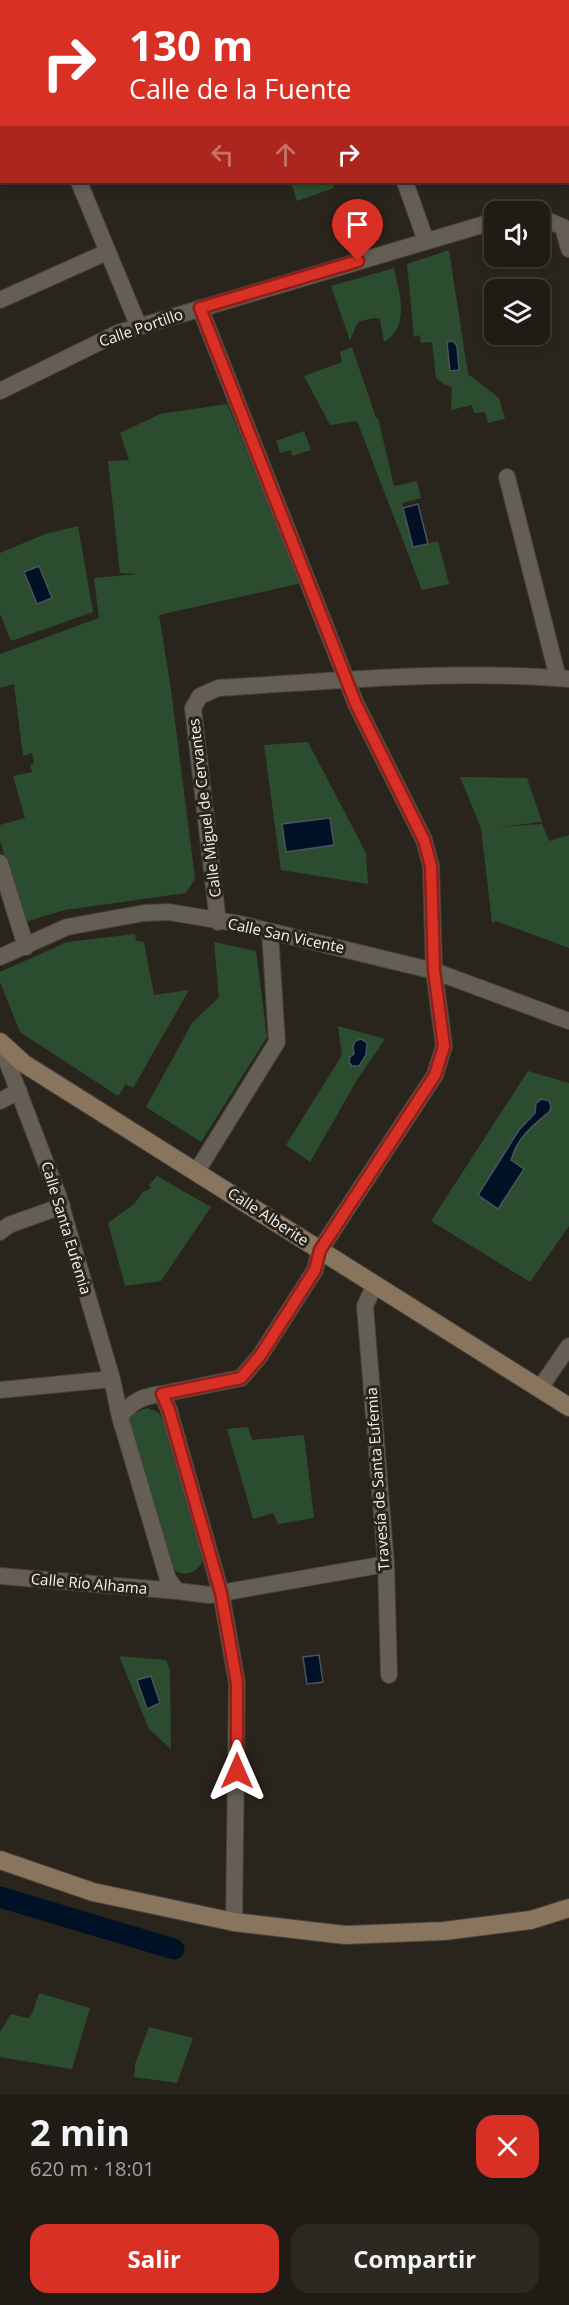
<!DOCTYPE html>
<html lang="es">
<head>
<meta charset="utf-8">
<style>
	body { margin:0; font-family:"Open Sans",sans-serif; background:#2d2922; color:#f1f3f6; height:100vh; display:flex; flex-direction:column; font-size:22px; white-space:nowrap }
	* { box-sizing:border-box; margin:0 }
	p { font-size:20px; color:#a2a1a0 }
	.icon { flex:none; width:33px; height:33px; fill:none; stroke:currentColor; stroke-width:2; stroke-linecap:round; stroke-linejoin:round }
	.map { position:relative; height:2095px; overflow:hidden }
	.panel { display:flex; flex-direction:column; background:#201c15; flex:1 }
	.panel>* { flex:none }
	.guide { position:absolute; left:0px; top:0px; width:570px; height:183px; box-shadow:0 3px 9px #0003,0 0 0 2px #3d3a34; background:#d93025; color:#fff; overflow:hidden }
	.tools { position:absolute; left:484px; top:201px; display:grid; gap:12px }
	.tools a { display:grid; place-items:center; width:66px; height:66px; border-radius:12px; background:#201c15; box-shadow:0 3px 9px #0003,0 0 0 2px #3d3a34; font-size:30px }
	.pin { position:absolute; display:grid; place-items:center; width:51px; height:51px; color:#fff; margin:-62px -26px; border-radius:50% 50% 50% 0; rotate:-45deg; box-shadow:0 0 6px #0007 }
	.pin .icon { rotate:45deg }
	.me { position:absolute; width:66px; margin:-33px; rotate:0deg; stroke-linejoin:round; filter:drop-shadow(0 0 4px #0008) }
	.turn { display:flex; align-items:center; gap:21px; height:126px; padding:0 30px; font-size:27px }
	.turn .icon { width:78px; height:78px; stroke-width:2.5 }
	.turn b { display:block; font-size:42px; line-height:51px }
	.lanes { display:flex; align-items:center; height:57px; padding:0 30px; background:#0003; justify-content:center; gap:30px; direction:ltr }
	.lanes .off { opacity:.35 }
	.round { display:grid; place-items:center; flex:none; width:63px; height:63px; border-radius:18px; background:#2d2922 }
	.overview { display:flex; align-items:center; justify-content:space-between; height:102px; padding:0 30px }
	h1 { font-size:36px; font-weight:700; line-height:45px }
	.primary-button { display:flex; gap:12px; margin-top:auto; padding:12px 30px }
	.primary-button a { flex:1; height:69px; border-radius:18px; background:#d93025; color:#fff; font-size:24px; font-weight:700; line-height:69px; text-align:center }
	.primary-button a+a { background:#2d2922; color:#f1f3f6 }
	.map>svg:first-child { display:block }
	.green { fill:#2c4c2f }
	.water { fill:#001025; stroke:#4a5461; stroke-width:1.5 }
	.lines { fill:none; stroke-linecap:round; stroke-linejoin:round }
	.canal { stroke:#001025; stroke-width:21 }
	.street-casing { stroke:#454039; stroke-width:18 }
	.secondary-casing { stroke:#454039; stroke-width:20 }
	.street { stroke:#645e54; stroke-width:16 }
	.secondary { stroke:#89745e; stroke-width:18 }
	.route-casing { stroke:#8d1f18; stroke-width:15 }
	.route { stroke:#d93025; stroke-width:10 }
	.labels { text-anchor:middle; stroke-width:6; stroke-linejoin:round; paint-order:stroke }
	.street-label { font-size:15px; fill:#f5f2ec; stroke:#2a251c }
</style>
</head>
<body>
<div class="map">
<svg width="569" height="2095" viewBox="0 0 569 2095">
	<rect width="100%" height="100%" fill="#2a251c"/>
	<path class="green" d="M291,182H331L334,188L297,201Z
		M449,250L468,374L499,398L505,419L488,423L485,412L474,413L472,405L451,410L452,387L444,384L436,378L432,342L421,343L420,335L414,337L407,264Z
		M394,268C399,291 411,327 384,342L380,319L373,318L358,322L350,340L331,286Z
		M352,347L376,418H378L394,486L417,481L421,498L402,503L413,547L438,541L449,584L422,590L357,421L330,425L304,376L342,362L340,352Z
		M227,404L302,583L159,615L171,689L195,879L186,893L65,910L25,922L0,841V825L25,818L13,776L32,772L30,765L34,764L32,753L23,756L14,684L0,688V654L99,618L94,578L137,574L120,573L108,461L129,460L120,433L160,414Z
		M304,431L311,450L292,456L291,450L280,453L276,441Z
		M78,526L93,612L11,641L0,614V553L45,534Z
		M308,742L366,853L368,884L281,870L264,745Z
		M460,777L527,778L542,822L499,827L542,824L549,841L569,835V948L496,921L492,923L481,828Z
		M135,934L136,941L144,942L154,995L189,990L133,1088L126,1084L118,1096L20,1032L0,982V972L67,942Z
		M214,942L256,951L267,1037L201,1142L146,1107L192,1023L219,997Z
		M338,1026L385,1039L357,1080L310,1162L286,1145L342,1055Z
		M528,1071L569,1083V1226L530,1282L431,1221Z
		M157,1176L211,1207L161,1281L125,1286L108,1223L134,1204L143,1192L151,1188L149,1185Z
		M147,1408L158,1412L167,1425L204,1558C198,1574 184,1578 171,1568L128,1422L133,1414Z
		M248,1427L252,1440L304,1435L314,1518L278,1524L273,1513L253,1519L227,1429Z
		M119,1656L166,1660L170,1670L171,1749L149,1729Z
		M39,1993L90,2008L72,2069L0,2057V2032L11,2014L28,2018L32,2014Z
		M149,2027L193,2038L177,2083L134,2077L135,2064Z"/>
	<path class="water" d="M453,341L457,346L459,370L450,371L447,342Z
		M418,504L428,544L413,547L403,508Z
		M39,566L52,598L37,604L24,572Z
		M330,818L334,845L286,852L282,824Z
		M361,1039L367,1043L366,1055L359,1066H352L349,1062L350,1057L354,1054L353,1047L355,1041Z
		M542,1099L549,1101L551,1106L550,1111C533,1126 518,1136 511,1160L524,1169L498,1209L478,1195L519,1130L535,1113L536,1103Z
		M319,1655L323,1682L307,1684L303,1657Z
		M151,1676L160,1703L147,1709L137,1680Z"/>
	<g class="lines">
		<path class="canal" d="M0,1897L174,1949"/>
		<g class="street-casing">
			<path id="street" d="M41,0L42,2
				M342,0L343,2
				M79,182L139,327
				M405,182L426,241
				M540,217L563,227
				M563,227L569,249
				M0,300L107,252
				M0,391L118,333L495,221
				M507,477L558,678
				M0,863L26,947
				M218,922L193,708L200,696L218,688C334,681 453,669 569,679
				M0,957L67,927L144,913L169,912L240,924L434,971L569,1021
				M0,1043L58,1195L112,1379L120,1417
				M0,1101L19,1091
				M197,1171L277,1042L270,932
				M0,1232L9,1225L62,1206
				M375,1284L365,1306L386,1564L389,1675
				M540,1388L569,1346
				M0,1390L112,1379
				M162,1394L241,1378L260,1356L315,1270L320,1250L435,1075L444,1046L434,971L431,866L424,840L356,704L200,308
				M0,1576L177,1591
				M234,1922L237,1683L221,1593L169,1410L162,1394C143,1396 132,1401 120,1417L168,1579L177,1591L209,1595L221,1593L386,1564"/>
		</g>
		<g class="secondary-casing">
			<path id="secondary" d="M0,1042L23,1063L569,1407
				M0,1860L93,1892L234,1922L345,1935L444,1931L531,1920L569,1908"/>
		</g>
		<use href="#street" class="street"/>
		<use href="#secondary" class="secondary"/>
	</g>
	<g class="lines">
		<g class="route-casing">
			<path id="route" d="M237,1771V1683L221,1593L169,1410L162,1394L241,1378L260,1356L315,1270L320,1250L435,1075L444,1046L434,971L431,866L424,840L356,704L200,308L358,261"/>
		</g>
		<use href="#route" class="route"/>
	</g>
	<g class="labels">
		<g class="street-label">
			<text transform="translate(141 328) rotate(-19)" y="5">Calle Portillo</text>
			<text transform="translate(205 808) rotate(-97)" y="5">Calle Miguel de Cervantes</text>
			<text transform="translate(286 936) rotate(12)" y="5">Calle San Vicente</text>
			<text transform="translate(268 1217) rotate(33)" y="5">Calle Alberite</text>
			<text transform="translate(66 1228) rotate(73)" y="5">Calle Santa Eufemia</text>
			<text transform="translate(378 1479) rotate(-94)" y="5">Travesía de Santa Eufemia</text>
			<text transform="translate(89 1584) rotate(5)" y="5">Calle Río Alhama</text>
		</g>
	</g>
</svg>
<div class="tools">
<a><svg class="icon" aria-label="sound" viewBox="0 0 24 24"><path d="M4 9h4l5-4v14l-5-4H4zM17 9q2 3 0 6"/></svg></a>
<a><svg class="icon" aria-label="layers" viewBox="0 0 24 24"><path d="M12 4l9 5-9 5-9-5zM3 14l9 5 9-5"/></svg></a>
</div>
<div class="pin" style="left:358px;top:261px;background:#d93025"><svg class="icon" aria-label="arrive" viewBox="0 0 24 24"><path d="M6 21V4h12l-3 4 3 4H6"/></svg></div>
<svg class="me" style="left:237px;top:1771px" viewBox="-20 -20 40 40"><path d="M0-17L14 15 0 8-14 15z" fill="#d93025" stroke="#fff" stroke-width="4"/></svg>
<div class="guide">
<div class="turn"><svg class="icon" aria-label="right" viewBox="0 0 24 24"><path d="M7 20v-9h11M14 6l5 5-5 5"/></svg><div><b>130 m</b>Calle de la Fuente</div></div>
<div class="lanes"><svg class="icon off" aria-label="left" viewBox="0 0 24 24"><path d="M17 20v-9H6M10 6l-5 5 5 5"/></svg><svg class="icon off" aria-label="ahead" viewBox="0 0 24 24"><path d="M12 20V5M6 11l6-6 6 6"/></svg><svg class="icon" aria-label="right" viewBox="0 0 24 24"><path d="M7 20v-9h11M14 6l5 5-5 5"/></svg></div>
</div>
</div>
<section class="panel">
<div class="overview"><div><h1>2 min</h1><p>620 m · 18:01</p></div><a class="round" style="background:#d93025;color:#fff"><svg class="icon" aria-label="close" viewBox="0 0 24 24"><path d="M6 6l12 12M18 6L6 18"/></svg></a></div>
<div class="primary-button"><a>Salir</a><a>Compartir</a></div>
</section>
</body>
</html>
